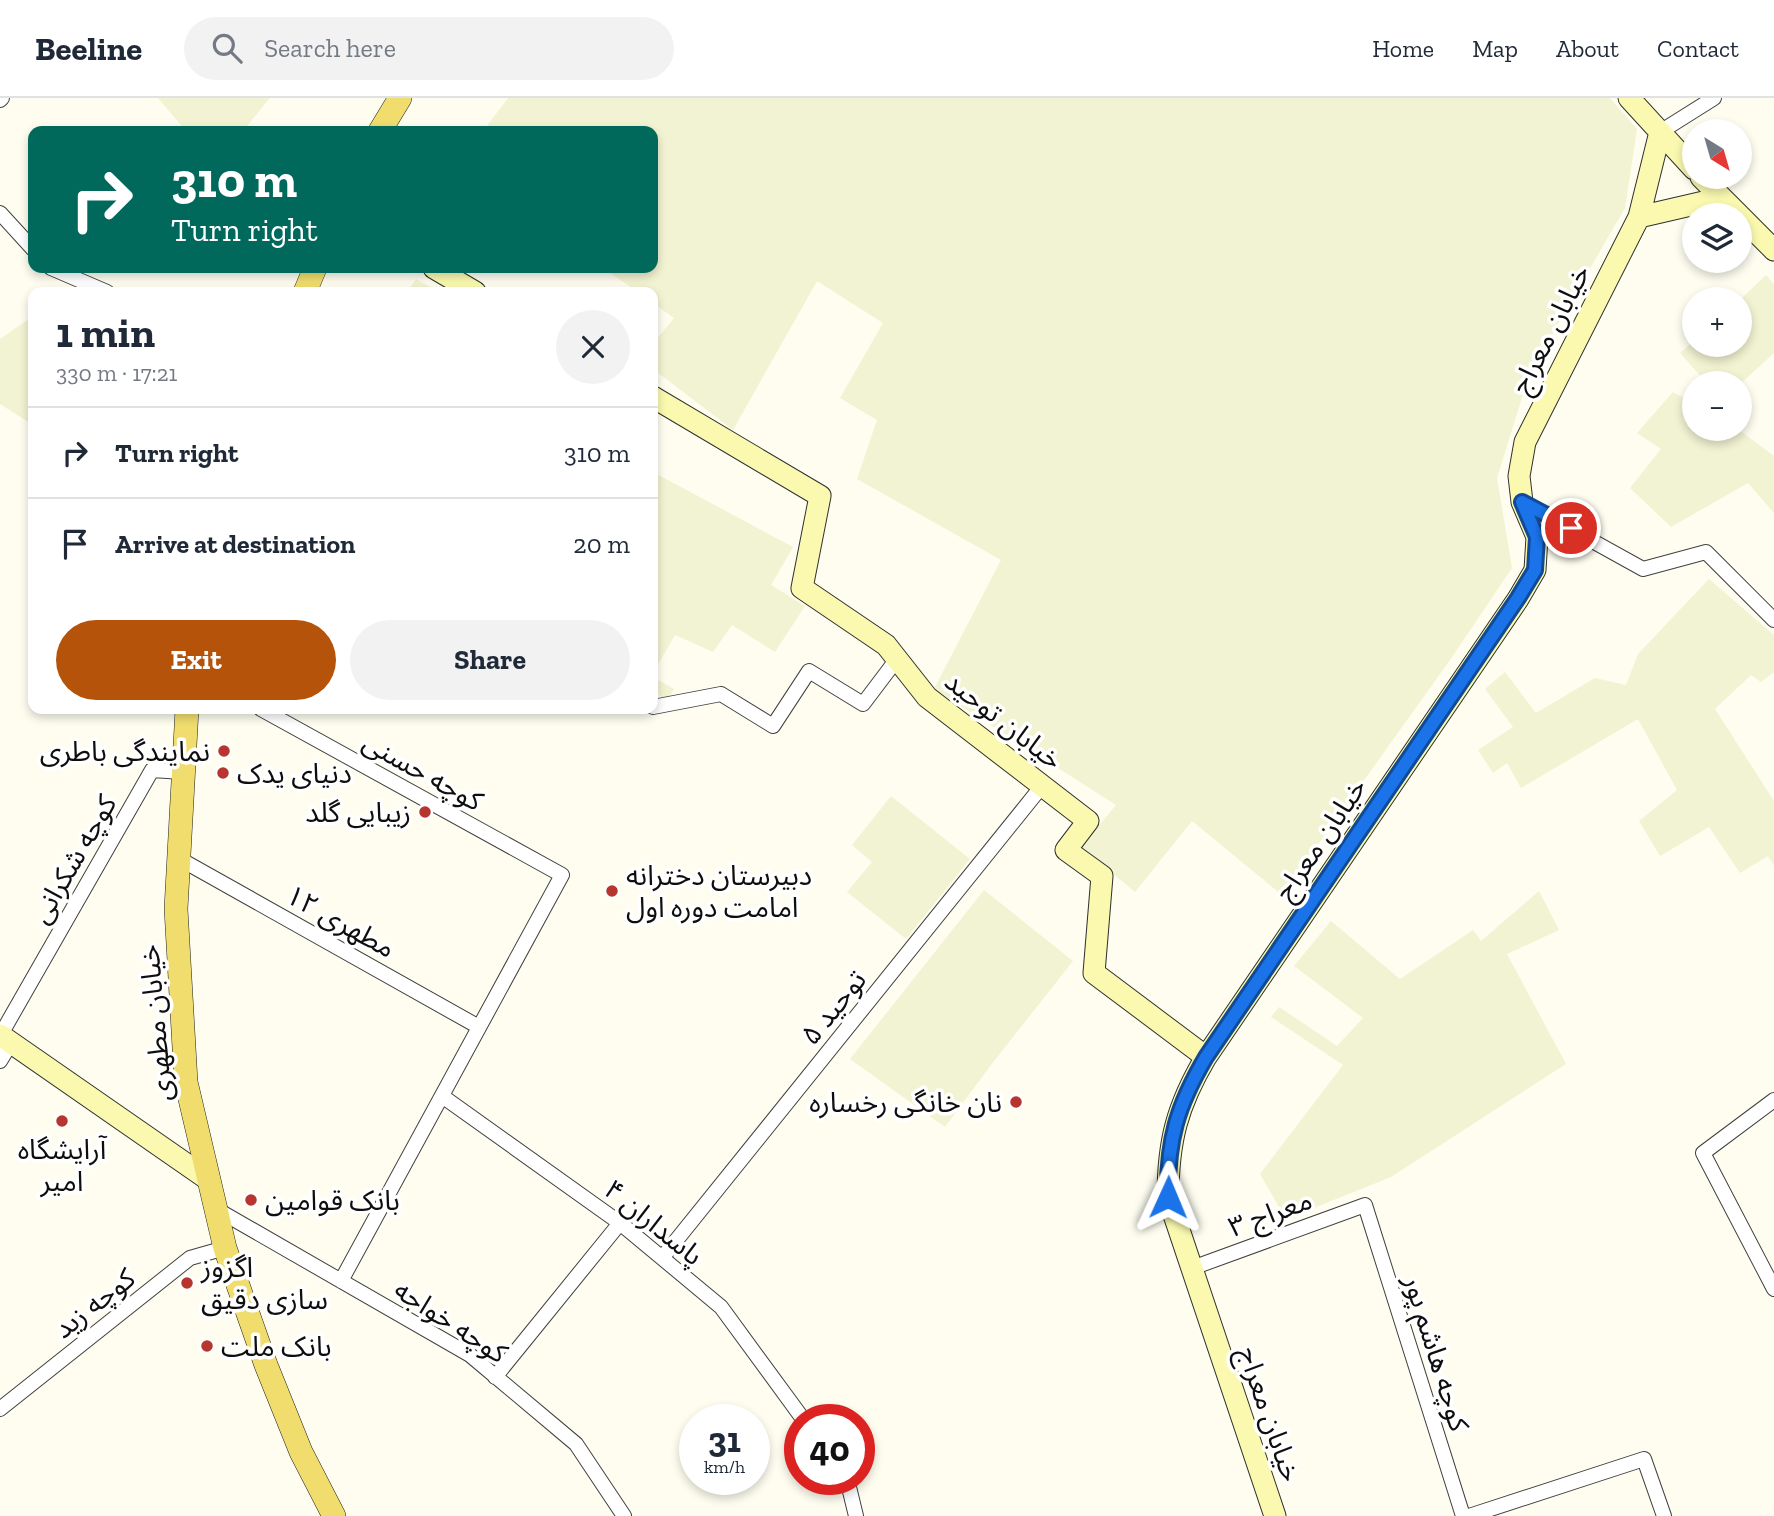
<!DOCTYPE html>
<html lang="en">
<head>
<meta charset="utf-8">
<style>
	body { margin:0; font-family:"Zilla Slab","Noto Sans Arabic",serif; background:#f2f2f3; color:#1f2937; height:100vh; display:flex; flex-direction:column; font-size:26px; white-space:nowrap }
	* { box-sizing:border-box; margin:0 }
	p { font-size:23px; color:#747a83 }
	.icon { flex:none; width:38px; height:38px; fill:none; stroke:currentColor; stroke-width:2; stroke-linecap:round; stroke-linejoin:round }
	.map { position:relative; flex:1; overflow:hidden }
	.details { position:absolute; left:28px; top:189px; width:630px; height:427px; display:flex; flex-direction:column; background:#fff; border-radius:14px; box-shadow:0 4px 10px #0003 }
	.details>* { flex:none }
	.hud { position:absolute; left:28px; top:28px; width:630px; height:147px; border-radius:14px; box-shadow:0 4px 10px #0003; background:#00695c; color:#fff; overflow:hidden }
	.needle { width:46px; rotate:143deg }
	.buttons { position:absolute; left:1682px; top:21px; display:grid; gap:14px }
	.buttons a { display:grid; place-items:center; width:70px; height:70px; border-radius:50%; background:#fff; box-shadow:0 4px 10px #0003; font-size:35px }
	.speed { position:absolute; left:679px; top:1306px; display:flex; gap:14px; font-size:35px; font-weight:700; text-align:center }
	.speed>* { display:grid; place-content:center; width:91px; height:91px; border-radius:50%; background:#fff; box-shadow:0 4px 10px #0003; line-height:1 }
	.speed small { font-size:18px; font-weight:400 }
	.speed .limit { border:10px solid #d22; background:#fff; color:#111 }
	.pin { position:absolute; display:grid; place-items:center; width:60px; height:60px; color:#fff; margin:-30px; border:4px solid #fff; border-radius:50%; box-shadow:0 2px 7px #0007 }
	.me { position:absolute; width:77px; margin:-38px; rotate:1deg; stroke-linejoin:round; filter:drop-shadow(0 0 5px #0008) }
	.turn { display:flex; align-items:center; gap:24px; height:147px; padding:0 28px; font-size:32px }
	.turn .icon { width:91px; height:91px; stroke-width:2.5 }
	.turn b { display:block; font-size:49px; line-height:60px }
	.round { display:grid; place-items:center; flex:none; width:74px; height:74px; border-radius:37px; background:#f2f2f3 }
	.summary { display:flex; align-items:center; justify-content:space-between; height:119px; padding:0 28px }
	h1 { font-size:42px; font-weight:700; line-height:52px }
	.action { display:flex; gap:14px; margin-top:auto; padding:14px 28px }
	.action a { flex:1; height:80px; border-radius:42px; background:#b45309; color:#fff; font-size:28px; font-weight:700; line-height:80px; text-align:center }
	.action a+a { background:#f2f2f3; color:#1f2937 }
	ul { padding:0; list-style:none }
	li { display:flex; align-items:center; gap:21px; height:91px; padding:0 28px; border-top:2px solid #e0e1e3 }
	li div { flex:1 }
	li b { display:block; font-size:26px }
	li em { font-style:normal }
	header { display:flex; align-items:center; gap:42px; box-sizing:border-box; height:98px; padding:0 35px; background:#fff; border-bottom:2px solid #e0e1e3 }
	header strong { font-size:33px }
	nav { display:flex; gap:38px; margin-inline-start:auto; font-size:24px }
	.search { width:490px; height:63px; background:#f2f2f3; display:flex; align-items:center; gap:18px; box-sizing:border-box; padding:0 24px; border-radius:38px; color:#747a83; font-size:26px }
	.map>svg:first-child { display:block }
	.farmland { fill:#f2f3d2 }
	.lines { fill:none; stroke-linecap:round; stroke-linejoin:round }
	.street-casing { stroke:#414141; stroke-width:16 }
	.secondary-casing { stroke:#303030; stroke-width:23 }
	.primary-casing { stroke:#1f1f1f; stroke-width:24 }
	.street { stroke:#fff; stroke-width:14 }
	.secondary { stroke:#faf9af; stroke-width:21 }
	.primary { stroke:#f0dd6e; stroke-width:23 }
	.route-casing { stroke:#114b97; stroke-width:18 }
	.route { stroke:#1a73e8; stroke-width:12 }
	.poi-dot { fill:#b6352e; stroke:#fff; stroke-width:2.5 }
	.labels { text-anchor:middle; stroke-width:7; stroke-linejoin:round; paint-order:stroke }
	.street-label { font-size:28px; fill:#0e0e0e; stroke:#fff }
	.poi-label { font-size:28px; fill:#0e0e0e; stroke:#fff; text-anchor:start }
</style>
</head>
<body>
<header>
<strong>Beeline</strong>
<div class="search"><svg class="icon" aria-label="search" viewBox="0 0 24 24"><circle cx="10" cy="10" r="6"/><path d="M15 15l6 6"/></svg>Search here</div>
<nav><a>Home</a><a>Map</a><a>About</a><a>Contact</a></nav>
</header>
<div class="map">
<svg width="1774" height="1418" viewBox="0 0 1774 1418">
	<rect width="100%" height="100%" fill="#fefdf0"/>
	<path class="farmland" d="M158,0H270L243,33H186Z
		M508,0H1610L1637,31L1625,110L1530,274L1497,380L1512,470L1450,562L1282,797L1192,723L1135,794L1081,749L1116,707L934,591L1001,462L857,381L877,322L840,300L883,225L817,183L733,332L653,271V246L674,220L653,205V194H638L603,170H653V33H483Z
		M1766,177L1774,186V255L1740,286L1707,285L1680,255L1694,243V247H1740V202Z
		M416,181L439,194H407Z
		M33,218V327L0,306V241Z
		M1673,294L1694,306V331H1738L1774,358V415L1748,385L1671,429L1630,390L1661,351L1637,335Z
		M653,374L793,449L771,487L805,508L775,554L732,527L713,554L675,537L653,575Z
		M1709,481L1774,537V574L1761,584L1751,577L1715,611L1774,703V768L1768,758L1740,775L1709,729L1660,758L1639,723L1677,692L1638,621L1521,690L1507,665L1493,675L1478,652L1513,629L1485,591L1505,574L1536,615L1595,580L1626,587L1638,556Z
		M653,579L674,591L668,602L653,594Z
		M891,698L970,761L906,841L847,794L872,764L852,747Z
		M984,792L1073,863L991,967L945,1029L850,961Z
		M1539,793L1559,832L1507,856L1566,966L1391,1079L1286,1121L1260,1076L1343,967L1271,919L1279,909L1337,948L1363,920L1294,868L1331,823L1400,881L1473,832L1481,843Z"/>
	<g class="lines">
		<g class="street-casing">
			<path id="street" d="M0,2L2,0
				M1660,34L1714,0
				M0,115L33,151
				M51,170L107,194
				M1522,404L1643,471L1706,454L1774,522
				M653,609L721,596L773,628L809,573L863,606L897,561
				M261,611L562,777L341,1183
				M178,760L479,929
				M0,938L152,672L183,674
				M0,963L11,945
				M442,998L620,1125L721,1209L803,1321
				M1774,1002L1703,1055L1774,1191
				M216,1111L470,1257L576,1346L624,1418
				M662,1160L1042,688
				M1192,1170L1365,1107L1463,1418
				M495,1279L620,1125
				M0,1311L190,1160L225,1150
				M847,1381L856,1418
				M1469,1418L1644,1361L1664,1418"/>
		</g>
		<g class="secondary-casing">
			<path id="secondary" d="M1629,0L1694,71
				M1701,79L1739,117
				M1740,118L1774,152
				M1639,119L1721,100
				M434,170L475,194
				M653,299L820,398L802,490L886,547L927,599L1088,723L1066,752L1102,778L1094,875L1206,959
				M0,937L209,1082
				M1275,1418L1168,1099C1168,1043 1177,1008 1206,959L1518,501L1535,472L1537,439L1522,404L1519,378L1525,344L1639,119L1660,34"/>
		</g>
		<g class="primary-casing">
			<path id="primary" d="M380,33L400,0
				M305,194L315,170
				M187,611L176,811L186,984L225,1150L266,1267L301,1354L334,1418"/>
		</g>
		<use href="#street" class="street"/>
		<use href="#secondary" class="secondary"/>
		<use href="#primary" class="primary"/>
	</g>
	<g class="lines">
		<g class="route-casing">
			<path id="route" d="M1168,1099C1167,1043 1177,1008 1206,959L1518,500L1535,472L1537,439L1522,404L1571,430"/>
		</g>
		<use href="#route" class="route"/>
	</g>
	<g class="poi-dot">
		<circle cx="224" cy="653" r="7"/>
		<circle cx="223" cy="675" r="7"/>
		<circle cx="425" cy="714" r="7"/>
		<circle cx="612" cy="793" r="7"/>
		<circle cx="1016" cy="1004" r="7"/>
		<circle cx="62" cy="1023" r="7"/>
		<circle cx="251" cy="1102" r="7"/>
		<circle cx="187" cy="1185" r="7"/>
		<circle cx="207" cy="1248" r="7"/>
	</g>
	<g class="labels">
		<g class="street-label">
			<text transform="translate(1550 231) rotate(-63)" y="10">خیابان معراج</text>
			<text transform="translate(1004 622) rotate(38)" y="10">خیابان توحید</text>
			<text transform="translate(423 673) rotate(29)" y="10">کوچه حسنی</text>
			<text transform="translate(1320 741) rotate(-56)" y="10">خیابان معراج</text>
			<text transform="translate(73 761) rotate(-60)" y="10">کوچه شکرانی</text>
			<text transform="translate(341 823) rotate(29)" y="10">مطهری ۱۲</text>
			<text transform="translate(833 909) rotate(-51)" y="10">توحید ۵</text>
			<text transform="translate(155 925) rotate(-95)" y="10">خیابان مطهری</text>
			<text transform="translate(1270 1115) rotate(-20)" y="10">معراج ۳</text>
			<text transform="translate(654 1124) rotate(39)" y="10">پاسداران ۴</text>
			<text transform="translate(94 1205) rotate(-38)" y="10">کوچه زید</text>
			<text transform="translate(451 1223) rotate(33)" y="10">کوچه خواجه</text>
			<text transform="translate(1437 1255) rotate(73)" y="10">کوچه هاشم پور</text>
			<text transform="translate(1270 1316) rotate(71)" y="10">خیابان معراج</text>
		</g>
		<g class="poi-label">
			<text x="210" y="663" text-anchor="end">نمایندگی باطری</text>
			<text x="237" y="685">دنیای یدک</text>
			<text x="411" y="724" text-anchor="end">زیبایی گلد</text>
			<text x="626" y="787">دبیرستان دخترانه<tspan x="626" dy="32">امامت دوره اول</tspan></text>
			<text x="1002" y="1014" text-anchor="end">نان خانگی رخساره</text>
			<text x="62" y="1061" text-anchor="middle">آرایشگاه<tspan x="62" dy="32">امیر</tspan></text>
			<text x="265" y="1112">بانک قوامین</text>
			<text x="201" y="1179">اگزوز<tspan x="201" dy="32">سازی دقیق</tspan></text>
			<text x="221" y="1258">بانک ملت</text>
		</g>
	</g>
</svg>
<div class="buttons">
<a><svg class="needle" viewBox="-14 -14 28 28"><path d="M0-13l5 13h-10z" fill="#e53935"/><path d="M0 13l5-13h-10z" fill="#747a83"/></svg></a>
<a><svg class="icon" aria-label="layers" viewBox="0 0 24 24"><path d="M12 4l9 5-9 5-9-5zM3 14l9 5 9-5"/></svg></a>
<a>+</a>
<a>−</a>
</div>
<div class="speed"><div>31<small>km/h</small></div><div class="limit">40</div></div>
<div class="pin" style="left:1571px;top:430px;background:#d93025"><svg class="icon" aria-label="arrive" viewBox="0 0 24 24"><path d="M6 21V4h12l-3 4 3 4H6"/></svg></div>
<svg class="me" style="left:1168px;top:1099px" viewBox="-20 -20 40 40"><path d="M0-17L14 15 0 8-14 15z" fill="#1a73e8" stroke="#fff" stroke-width="4"/></svg>
<div class="hud">
<div class="turn"><svg class="icon" aria-label="right" viewBox="0 0 24 24"><path d="M7 20v-9h11M14 6l5 5-5 5"/></svg><div><b>310 m</b>Turn right</div></div>
</div>
<section class="details">
<div class="summary"><div><h1>1 min</h1><p>330 m · 17:21</p></div><a class="round"><svg class="icon" aria-label="close" viewBox="0 0 24 24"><path d="M6 6l12 12M18 6L6 18"/></svg></a></div>
<ul>
<li><svg class="icon" aria-label="right" viewBox="0 0 24 24"><path d="M7 20v-9h11M14 6l5 5-5 5"/></svg><div><b>Turn right</b></div><em>310 m</em></li>
<li><svg class="icon" aria-label="arrive" viewBox="0 0 24 24"><path d="M6 21V4h12l-3 4 3 4H6"/></svg><div><b>Arrive at destination</b></div><em>20 m</em></li>
</ul>
<div class="action"><a>Exit</a><a>Share</a></div>
</section>
</div>
</body>
</html>
